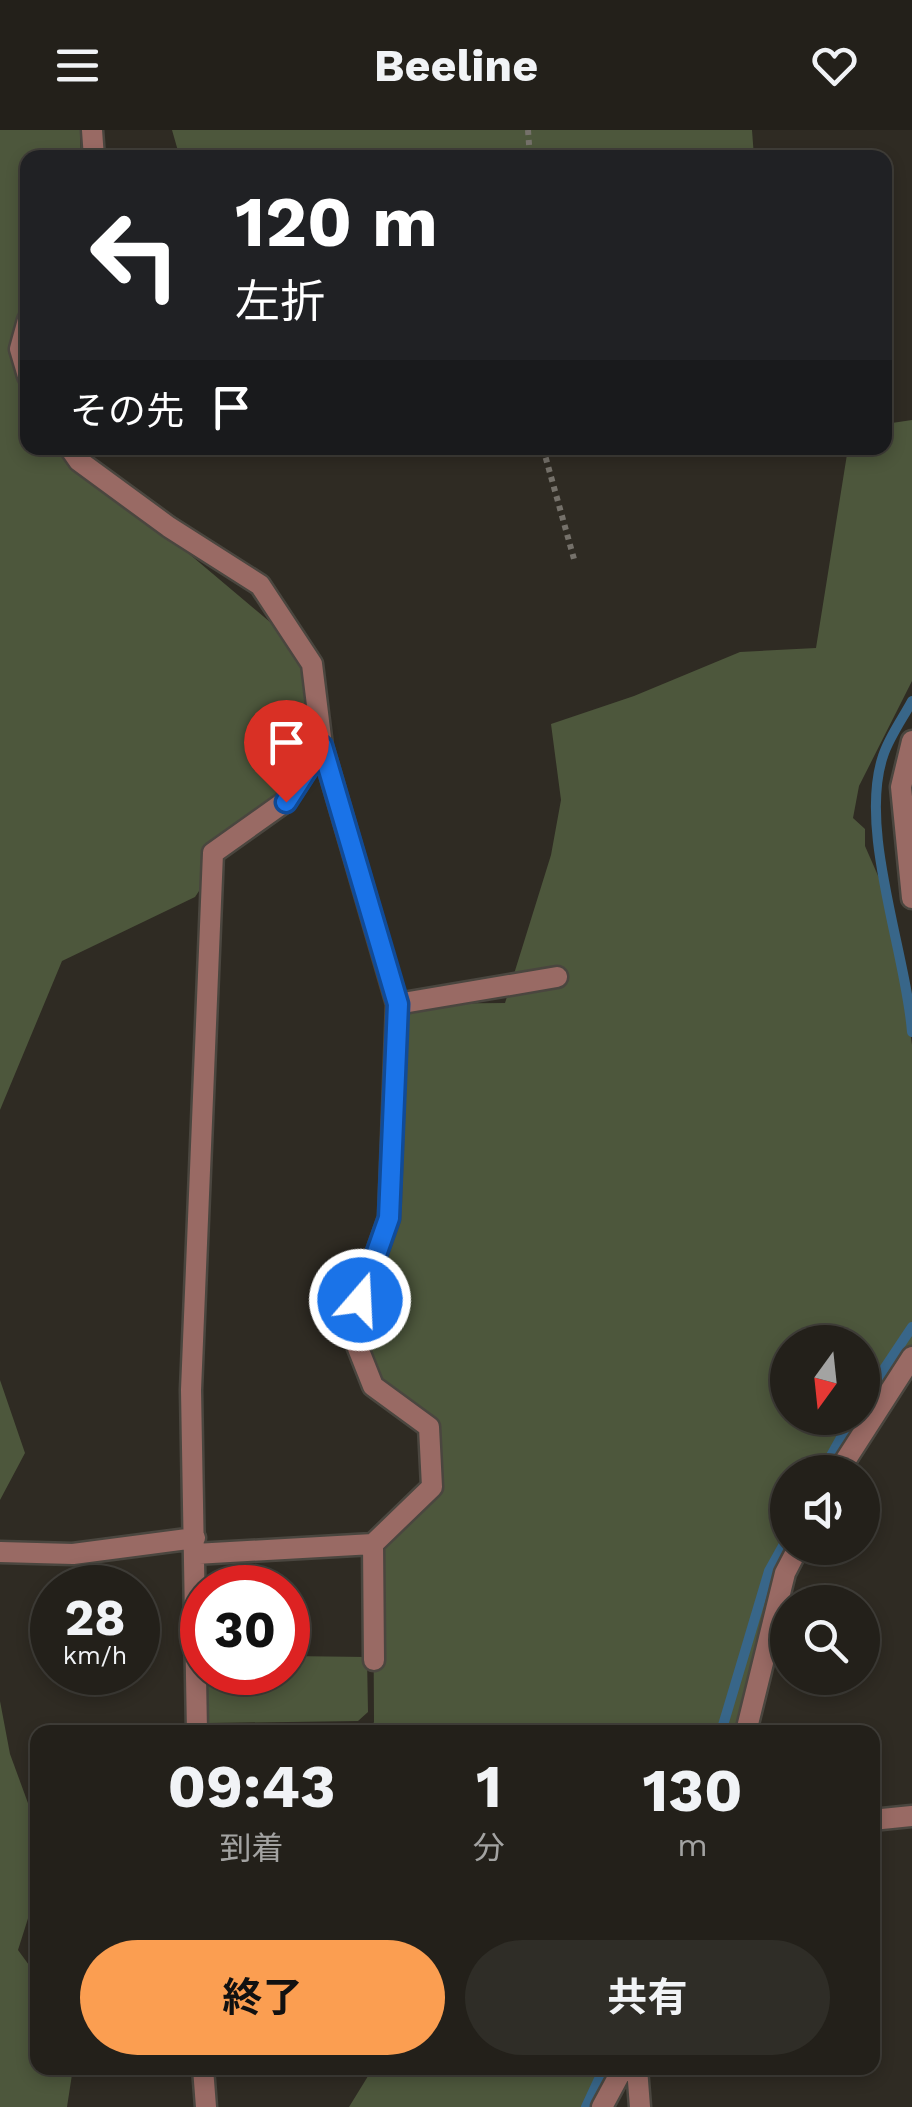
<!DOCTYPE html>
<html lang="ja">
<head>
<meta charset="utf-8">
<style>
	body { margin:0; font-family:"Work Sans","Noto Sans JP",sans-serif; background:#2f2d27; color:#f1f3f6; height:100vh; display:flex; flex-direction:column; font-size:38px; white-space:nowrap }
	* { box-sizing:border-box; margin:0 }
	p { font-size:32px; color:#a3a3a2 }
	.icon { flex:none; width:55px; height:55px; fill:none; stroke:currentColor; stroke-width:2; stroke-linecap:round; stroke-linejoin:round }
	.map { position:relative; flex:1; overflow:hidden }
	.sheet { position:absolute; left:30px; top:1595px; width:850px; height:350px; display:flex; flex-direction:column; background:#23201a; border-radius:20px; box-shadow:0 5px 15px #0003,0 0 0 2px #403e39 }
	.sheet>* { flex:none }
	.top-card { position:absolute; left:20px; top:20px; width:872px; height:305px; border-radius:20px; box-shadow:0 5px 15px #0003,0 0 0 2px #403e39; background:#202124; color:#fff; overflow:hidden }
	.needle { width:65px; rotate:195deg }
	.fabs { position:absolute; left:770px; top:1195px; display:grid; gap:20px }
	.fabs a { display:grid; place-items:center; width:110px; height:110px; border-radius:50%; background:#23201a; box-shadow:0 5px 15px #0003,0 0 0 2px #403e39; font-size:50px }
	.speed { position:absolute; left:30px; top:1435px; display:flex; gap:20px; font-size:50px; font-weight:700; text-align:center }
	.speed>* { display:grid; place-content:center; width:130px; height:130px; border-radius:50%; background:#23201a; box-shadow:0 5px 15px #0003,0 0 0 2px #403e39; line-height:1 }
	.speed small { font-size:25px; font-weight:400 }
	.speed .limit { border:15px solid #d22; background:#fff; color:#111 }
	.pin { position:absolute; display:grid; place-items:center; width:85px; height:85px; color:#fff; margin:-102px -42px; border-radius:50% 50% 50% 0; rotate:-45deg; box-shadow:0 0 10px #0007 }
	.pin .icon { rotate:45deg }
	.me { position:absolute; width:110px; margin:-55px; rotate:19deg; stroke-linejoin:round; filter:drop-shadow(0 0 8px #0008) }
	.turn { display:flex; align-items:center; gap:35px; height:210px; padding:0 50px; font-size:45px }
	.turn .icon { width:130px; height:130px; stroke-width:2.5 }
	.turn b { display:block; font-size:70px; line-height:85px }
	.then { display:flex; align-items:center; height:95px; padding:0 50px; background:#0003; gap:20px; font-size:38px }
	.eta { display:flex; justify-content:space-evenly; align-items:center; height:170px; text-align:center }
	.eta b { font-size:60px; font-weight:700; line-height:70px }
	.button { display:flex; gap:20px; margin-top:auto; padding:20px 50px }
	.button a { flex:1; height:115px; border-radius:60px; background:#fb9e51; color:#111; font-size:40px; font-weight:700; line-height:115px; text-align:center }
	.button a+a { background:#2f2d27; color:#f1f3f6 }
	header { display:flex; justify-content:space-between; align-items:center; height:130px; padding:0 50px; background:#23201a; font-size:45px; font-weight:700 }
	.map>svg:first-child { display:block }
	.green { fill:#4d573c; fill-rule:evenodd }
	.lines { fill:none; stroke-linecap:round; stroke-linejoin:round }
	.stream { stroke:#386689; stroke-width:10 }
	.street-casing { stroke:#4a463f; stroke-width:25 }
	.path { stroke:#75716a; stroke-width:6; stroke-dasharray:5 5; stroke-linecap:butt }
	.street { stroke:#996a64; stroke-width:20 }
	.route-casing { stroke:#114b97; stroke-width:25 }
	.route { stroke:#1a73e8; stroke-width:18 }
</style>
</head>
<body>
<header><svg class="icon" aria-label="menu" viewBox="0 0 24 24"><path d="M4 6h16M4 12h16M4 18h16"/></svg>Beeline<svg class="icon" aria-label="heart" viewBox="0 0 24 24"><path d="M12 20l-8-8c-3-5 5-10 8-4 3-6 11-1 8 4z"/></svg></header>
<div class="map">
<svg width="912" height="1977" viewBox="0 0 912 1977">
	<rect width="100%" height="100%" fill="#2f2b23"/>
	<path class="green" d="M0,0H80L81,27L28,28V318H71L79,331L302,519L322,616L286,671L232,712L195,767L62,831L0,980Z
		M172,0H752L754,27L180,28Z
		M912,290V551L859,656L853,688L865,699V716L879,748L902,841L912,915V1226L842,1342H788V1418H799L764,1478L745,1602H369L374,1592L373,1414L434,1354L429,1297L373,1256L353,1190L396,1075L397,874L505,873L551,725L561,670L551,594L634,566L740,522L816,518L848,318H885V294ZM788,1212H862V1288H788Z
		M0,1250L25,1323L0,1370Z
		M288,1526L367,1527L368,1582L358,1591L208,1593L206,1543L288,1542Z
		M0,1571L10,1624L36,1695L37,1710V1760L18,1820L37,1846L38,1938H73L67,1977H0Z
		M373,1938H622L602,1977H349Z"/>
	<g class="lines">
		<path class="stream" d="M912,571C903,588 889,607 883,626C858,700 906,822 912,902
			M862,1272L912,1197
			M822,1342L852,1288
			M721,1602L769,1441L788,1407
			M586,1977L604,1938"/>
		<g class="street-casing">
			<path id="street" d="M92,0L94,28
				M28,190L20,219L28,246
				M70,318L79,331L169,397L260,455L312,534L322,616L397,874L389,1088L350,1198L373,1256L429,1297L432,1357L373,1414L374,1530
				M912,611L901,657L912,768
				M397,874L557,847
				M838,1342L912,1227
				M0,1422L73,1424L195,1408
				M195,1424L373,1414
				M197,1602L191,1260L213,723L286,671L322,616
				M746,1602L785,1443L798,1418
				M872,1690L912,1686
				M203,1938L206,1977
				M637,1938L640,1977
				M602,1977L623,1938"/>
		</g>
		<path class="path" d="M528,0L530,28
			M543,318L574,429"/>
		<use href="#street" class="street"/>
	</g>
	<g class="lines">
		<g class="route-casing">
			<path id="route" d="M286,672L322,616L398,874L389,1088L360,1170"/>
		</g>
		<use href="#route" class="route"/>
	</g>
</svg>
<div class="fabs">
<a><svg class="needle" viewBox="-14 -14 28 28"><path d="M0-13l5 13h-10z" fill="#e53935"/><path d="M0 13l5-13h-10z" fill="#a3a3a2"/></svg></a>
<a><svg class="icon" aria-label="sound" viewBox="0 0 24 24"><path d="M4 9h4l5-4v14l-5-4H4zM17 9q2 3 0 6"/></svg></a>
<a><svg class="icon" aria-label="search" viewBox="0 0 24 24"><circle cx="10" cy="10" r="6"/><path d="M15 15l6 6"/></svg></a>
</div>
<div class="speed"><div>28<small>km/h</small></div><div class="limit">30</div></div>
<div class="pin" style="left:286px;top:672px;background:#d93025"><svg class="icon" aria-label="arrive" viewBox="0 0 24 24"><path d="M6 21V4h12l-3 4 3 4H6"/></svg></div>
<svg class="me" style="left:360px;top:1170px" viewBox="-20 -20 40 40"><circle r="17" fill="#1a73e8" stroke="#fff" stroke-width="3"/><path d="M0-11L8 9 0 5-8 9z" fill="#fff"/></svg>
<div class="top-card">
<div class="turn"><svg class="icon" aria-label="left" viewBox="0 0 24 24"><path d="M17 20v-9H6M10 6l-5 5 5 5"/></svg><div><b>120 m</b>左折</div></div>
<div class="then">その先<svg class="icon" aria-label="arrive" viewBox="0 0 24 24"><path d="M6 21V4h12l-3 4 3 4H6"/></svg></div>
</div>
<section class="sheet">
<div class="eta">
<div><b>09:43</b><p>到着</p></div>
<div><b>1</b><p>分</p></div>
<div><b>130</b><p>m</p></div>
</div>
<div class="button"><a>終了</a><a>共有</a></div>
</section>
</div>
</body>
</html>
